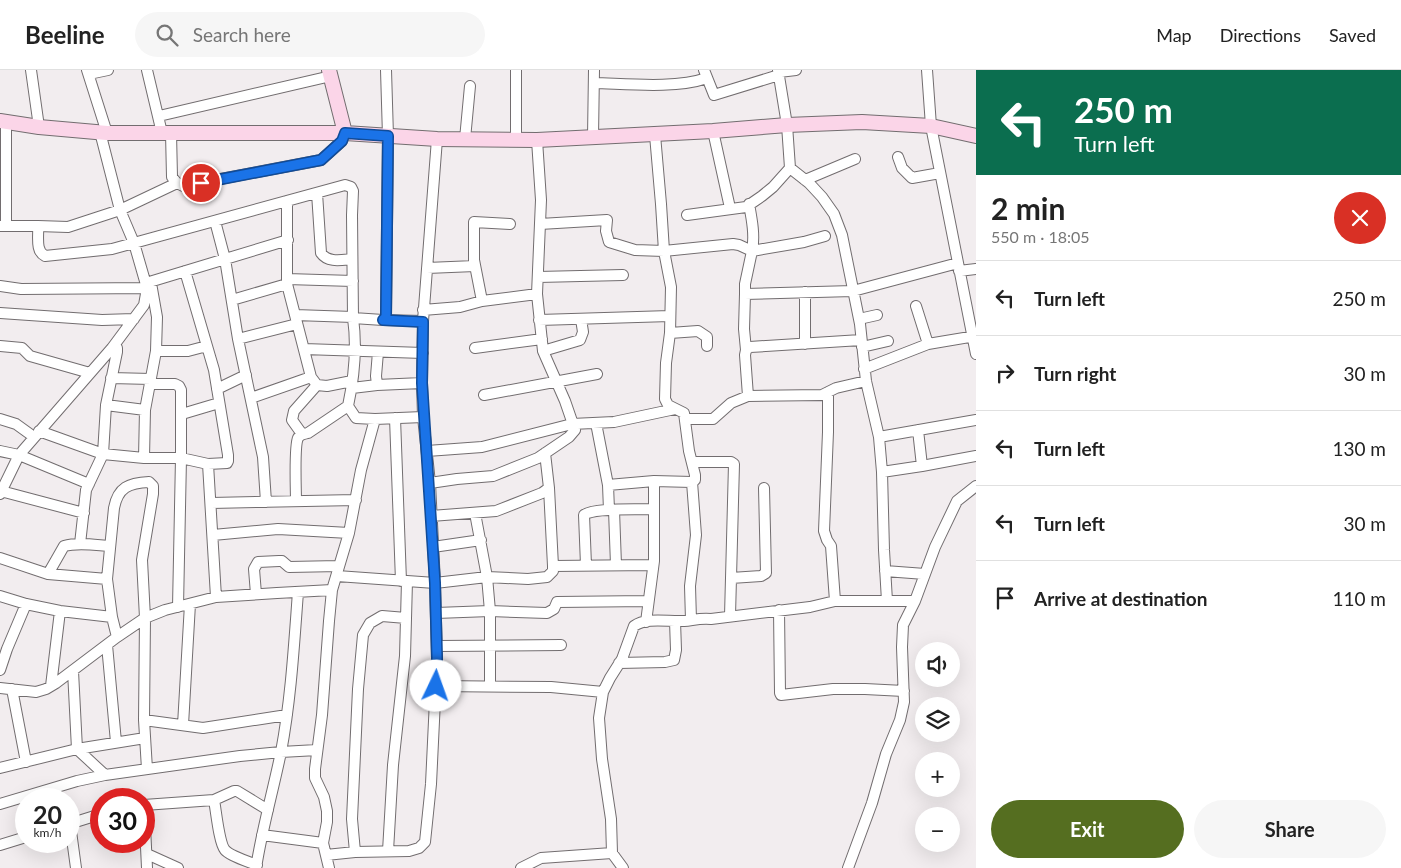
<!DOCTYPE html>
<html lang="en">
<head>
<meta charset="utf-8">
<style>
	body { margin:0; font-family:Lato,sans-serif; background:#f6f6f6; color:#222; height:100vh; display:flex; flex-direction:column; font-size:19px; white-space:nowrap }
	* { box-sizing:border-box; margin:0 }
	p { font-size:16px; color:#767676 }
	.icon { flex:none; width:28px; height:28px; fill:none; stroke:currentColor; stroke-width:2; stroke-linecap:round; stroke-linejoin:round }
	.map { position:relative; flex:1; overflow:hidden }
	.panel { display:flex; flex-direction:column; background:#fff; width:425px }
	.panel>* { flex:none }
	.top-card { background:#0b6e4f; color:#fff; overflow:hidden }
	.tools { position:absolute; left:915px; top:572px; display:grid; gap:10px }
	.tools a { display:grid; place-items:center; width:45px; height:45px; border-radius:50%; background:#fff; box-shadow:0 5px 20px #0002; font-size:25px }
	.speed { position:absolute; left:15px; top:718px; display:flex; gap:10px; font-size:25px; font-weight:700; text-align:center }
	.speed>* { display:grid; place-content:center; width:65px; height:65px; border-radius:50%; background:#fff; box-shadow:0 5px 20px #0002; line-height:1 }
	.speed small { font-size:12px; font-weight:400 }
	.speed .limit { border:8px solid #d22; background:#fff; color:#111 }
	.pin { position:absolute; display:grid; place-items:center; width:42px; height:42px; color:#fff; margin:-21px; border:2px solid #fff; border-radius:50%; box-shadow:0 1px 5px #0007 }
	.me { position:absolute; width:55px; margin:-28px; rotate:3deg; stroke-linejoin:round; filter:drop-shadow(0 0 4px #0008) }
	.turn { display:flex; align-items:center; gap:18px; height:105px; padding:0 15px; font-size:22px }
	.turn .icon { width:65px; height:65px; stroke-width:2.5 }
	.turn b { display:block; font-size:35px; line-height:42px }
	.round { display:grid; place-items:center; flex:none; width:52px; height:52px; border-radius:26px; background:#f6f6f6 }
	.headline { display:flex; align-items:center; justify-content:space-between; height:85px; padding:0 15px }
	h1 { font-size:30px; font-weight:700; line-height:38px }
	.cta { display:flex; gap:10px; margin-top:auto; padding:10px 15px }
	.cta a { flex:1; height:58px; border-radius:30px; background:#556e20; color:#fff; font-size:20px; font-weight:700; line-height:58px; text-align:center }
	.cta a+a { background:#f6f6f6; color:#222 }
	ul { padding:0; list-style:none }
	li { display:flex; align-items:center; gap:15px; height:75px; padding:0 15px; border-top:1px solid #e0e0e0 }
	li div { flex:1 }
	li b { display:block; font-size:19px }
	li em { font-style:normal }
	header { display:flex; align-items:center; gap:30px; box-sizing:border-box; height:70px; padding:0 25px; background:#fff; border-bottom:1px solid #e0e0e0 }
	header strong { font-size:24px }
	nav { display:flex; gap:28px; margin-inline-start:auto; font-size:18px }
	.search { width:350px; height:45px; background:#f6f6f6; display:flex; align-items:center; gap:12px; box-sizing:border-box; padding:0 18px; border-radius:28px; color:#767676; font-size:19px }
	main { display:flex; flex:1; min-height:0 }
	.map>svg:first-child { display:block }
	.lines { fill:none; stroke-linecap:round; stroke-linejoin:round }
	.street-casing { stroke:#726d6f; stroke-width:12 }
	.secondary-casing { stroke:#726d6f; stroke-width:16 }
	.street { stroke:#fff; stroke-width:10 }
	.secondary { stroke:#fbd5e8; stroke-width:14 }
	.route-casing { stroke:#114b97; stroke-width:12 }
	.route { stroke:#1a73e8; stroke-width:9 }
</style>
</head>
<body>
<header>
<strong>Beeline</strong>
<div class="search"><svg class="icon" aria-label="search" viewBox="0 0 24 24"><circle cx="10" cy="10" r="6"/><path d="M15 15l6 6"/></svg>Search here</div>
<nav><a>Map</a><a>Directions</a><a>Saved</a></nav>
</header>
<main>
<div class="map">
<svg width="976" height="798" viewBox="0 0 976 798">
	<rect width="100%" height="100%" fill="#f2edef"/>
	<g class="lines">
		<g class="street-casing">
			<path id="street" d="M31,0L39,57
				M87,0L107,63
				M147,0L162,63
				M704,0L714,25L779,5
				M927,0L931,56L976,284
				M779,2L796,0
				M89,4L108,0
				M594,13C629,14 675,19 707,8
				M159,46L331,6
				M713,61L730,138
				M171,63L172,107L177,113L183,116L321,90L342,71L345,63
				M593,67L594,0
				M465,69L470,16
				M516,70V0
				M898,87L902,98L912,108L940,103
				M790,98L809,113L822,127L834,144L842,165L860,254L866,311L879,367L882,402L884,480L887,531
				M805,110L855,89
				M317,123L321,183C328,193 341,190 352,189
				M287,131V214L311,307L317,315L327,316L352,311
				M749,134C752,150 755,166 752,181L804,172L825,166
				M687,145L746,137L762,126L773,117L790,98L787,55L778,0
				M215,151L225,189L238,269L263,387L266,432
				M540,154L607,150L606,161L609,172L635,180L664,181L733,174L739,175L752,181L745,214V224L853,221L958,193
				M0,156H38C39,166 35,181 45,186L112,179L345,115L351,117L353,121L352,145L353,248C357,276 354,308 348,336L308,363C304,364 300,364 298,368C294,376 296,420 296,431
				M6,156V52
				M38,156L68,157L120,140L100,62
				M427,198L475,196
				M959,201L976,199
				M538,207L623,205
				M287,209L353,211
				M146,213L288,170
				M0,216L21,219L147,218
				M805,222V274
				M745,224L744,259L746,280
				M232,230L287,214
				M482,231L474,190V152L510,154
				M916,236L928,274
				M423,240L460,237L482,231L537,224
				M0,243L102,250L134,249
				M295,245L353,247
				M353,248L383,250L386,247L388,66L386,0
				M859,249L877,245
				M383,250L423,251
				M539,250L670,246
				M670,263L698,261L707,267V276
				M238,269L297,254
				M0,276L22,278L30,286L90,303
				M862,277L888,271
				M475,278L542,269
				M304,279L423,283
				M156,281H188L207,276
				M543,281L580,270L583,262L581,249
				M864,299L928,274L976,266
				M111,308L151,309
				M150,314H175L179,316L181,320V388L178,537
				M377,315L422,313
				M352,318L377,315L376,306L378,282
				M217,319L246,305
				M828,322V362L824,461L827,470L831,476L835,531
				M484,325L597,304
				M748,326L745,285L746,280L750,277L861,270
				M251,328L311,307
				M106,335L145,340
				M348,336L356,348L375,349L423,347
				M182,344L219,333
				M395,348L401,511
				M0,349L16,354L34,367
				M685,349H713L731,333L748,326L822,325L836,318L866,311
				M596,353L608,415L609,440
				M918,360L922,396
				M39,361L103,384L144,388H181L208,394L227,393L228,391V385L214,300L185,201
				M302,364L292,350L294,341L317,315
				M879,367L976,350
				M0,381L19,385L89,414
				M427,381L482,377L572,354L614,352L675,339
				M144,388L145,340L156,281L157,247L151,213
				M692,392H731L734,394L730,546
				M208,394L216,527
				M882,402L922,396L976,386
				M430,413L457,409L493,406L538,388L569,367L575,360L565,331L543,281L537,224L541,130L537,70
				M608,415L654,411L692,412L695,410V405L689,381L684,343L668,335L665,329L666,293L670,263L671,217L664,181L661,134L655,65
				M1,421L84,443
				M0,424L19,385L112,278L144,235L147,218L134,173L120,140L177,113
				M211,433L356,430
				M614,440L616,495
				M475,443L487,507L490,541V616
				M431,446L496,441L542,423L549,418L545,383
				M213,465L278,459L349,463
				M80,474L86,420L103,384L106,335L117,282V278H112
				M433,477L481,470
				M0,488L48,504L107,509
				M586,495L584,445C594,437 639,440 654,439
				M553,496L653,495
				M885,501L925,504
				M48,504L64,476C78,472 95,475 110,476
				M337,506L435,513L487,507L528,509L547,507L553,501V496L549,418
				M731,508L761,506L766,503L764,418
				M256,524L254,499L258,492L279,491H282L289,497L339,496
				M0,526L26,534L60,541L112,547
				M779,540L780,623L781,625L833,619H865L904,621
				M436,543L490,541L547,543L554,539L557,532L648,531
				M691,550L690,516L696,465L692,412
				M646,552L654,491V411
				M117,567L112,547L107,509L114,438C118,417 129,413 149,412L153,416V424L142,490L145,548L144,650L147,699
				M107,575L116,672
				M437,576L561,575
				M619,593L665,592L674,590L676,580L675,551
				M0,600L7,579L26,534
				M73,601L77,679L105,705
				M51,616L60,541
				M436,616L551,617L603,622
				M0,618L36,622L46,619L56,613L117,567L145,548L165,540L216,527L277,523L332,520
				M12,619L26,692
				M144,650L203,658L287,645
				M183,655L190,534
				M0,698L77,679L145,668
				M214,730C216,740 219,773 225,780C230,786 249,792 257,795
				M0,734L77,711L105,705L240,686L281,682L317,680
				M144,735L214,730L234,721H237L268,740
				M144,735L147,798
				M69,754L101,744
				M70,754L76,798
				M262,765L323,773
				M0,775L26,767
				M388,781L393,695L405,586L407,511
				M355,782L352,749L358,619L363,565L370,553L382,546L406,548
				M147,784L178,798
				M326,785L355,782L409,781L419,778L425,772L431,714L437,588L435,513L430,413L423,347L422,313L423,251L437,69
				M256,798C262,759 273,721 281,682C291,629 294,575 298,522
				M329,798L323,773L327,752V741L324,727L315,708V699L322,645L329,551L332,520L349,463L361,400L375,349
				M521,798L541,788L612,783
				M623,798L612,783L611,749L602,689L599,648L603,622L610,608L622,589L634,556C647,547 668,552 684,551C694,550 700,548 711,549L810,537L835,531H915
				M848,798L872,733L886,684L900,650L904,632L902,577L903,555L915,531L935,477L957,431L976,416"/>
		</g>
		<g class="secondary-casing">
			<path id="secondary" d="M329,0L345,63
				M0,51L39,57L107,63H345L437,69L537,70L713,61L787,55L862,52L931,56L976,66"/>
		</g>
		<use href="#street" class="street"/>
		<use href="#secondary" class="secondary"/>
	</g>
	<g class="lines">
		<g class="route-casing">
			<path id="route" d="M201,113L321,90L342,71L345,63L388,66L386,247L383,250L423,252L422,313L435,513L437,588L436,616"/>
		</g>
		<use href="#route" class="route"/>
	</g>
</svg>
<div class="tools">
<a><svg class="icon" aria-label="sound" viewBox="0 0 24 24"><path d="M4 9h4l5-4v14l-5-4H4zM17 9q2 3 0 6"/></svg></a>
<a><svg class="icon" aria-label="layers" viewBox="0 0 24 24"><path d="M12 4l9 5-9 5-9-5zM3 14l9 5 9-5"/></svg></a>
<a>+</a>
<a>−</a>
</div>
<div class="speed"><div>20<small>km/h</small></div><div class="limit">30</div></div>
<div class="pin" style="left:201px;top:113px;background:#d93025"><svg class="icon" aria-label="arrive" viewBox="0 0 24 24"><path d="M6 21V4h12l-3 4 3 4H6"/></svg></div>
<svg class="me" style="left:436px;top:616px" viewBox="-20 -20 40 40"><circle r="19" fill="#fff"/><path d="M0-13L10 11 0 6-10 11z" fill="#1a73e8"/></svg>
</div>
<section class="panel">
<div class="top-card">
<div class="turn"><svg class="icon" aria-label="left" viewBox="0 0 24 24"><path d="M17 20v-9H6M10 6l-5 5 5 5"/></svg><div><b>250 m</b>Turn left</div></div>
</div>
<div class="headline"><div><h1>2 min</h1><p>550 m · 18:05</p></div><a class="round" style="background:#d93025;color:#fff"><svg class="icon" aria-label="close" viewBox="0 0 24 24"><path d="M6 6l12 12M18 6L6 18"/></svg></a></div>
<ul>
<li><svg class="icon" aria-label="left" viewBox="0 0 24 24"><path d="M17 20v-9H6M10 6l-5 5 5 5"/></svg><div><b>Turn left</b></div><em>250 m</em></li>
<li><svg class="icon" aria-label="right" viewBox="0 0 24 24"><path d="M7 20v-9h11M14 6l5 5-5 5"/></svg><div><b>Turn right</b></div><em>30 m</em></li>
<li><svg class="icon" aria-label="left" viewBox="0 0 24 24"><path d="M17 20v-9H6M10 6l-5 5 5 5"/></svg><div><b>Turn left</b></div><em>130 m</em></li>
<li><svg class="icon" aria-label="left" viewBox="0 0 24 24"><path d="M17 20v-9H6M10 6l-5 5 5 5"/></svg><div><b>Turn left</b></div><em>30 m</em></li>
<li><svg class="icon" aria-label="arrive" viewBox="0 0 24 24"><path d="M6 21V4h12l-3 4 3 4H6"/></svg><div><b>Arrive at destination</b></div><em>110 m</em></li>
</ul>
<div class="cta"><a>Exit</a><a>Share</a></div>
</section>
</main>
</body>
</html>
